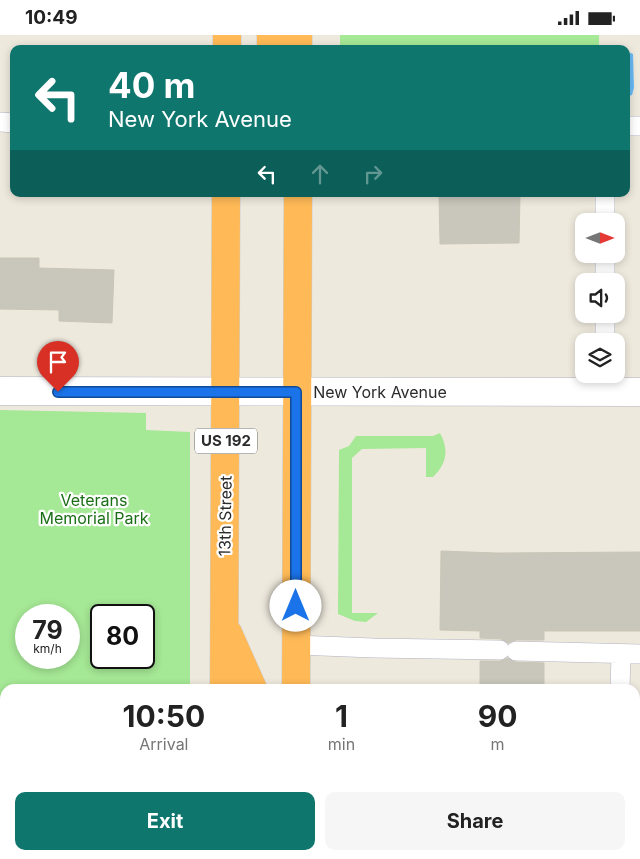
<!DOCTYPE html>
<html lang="en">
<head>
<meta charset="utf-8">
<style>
	body { margin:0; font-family:Inter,sans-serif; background:#f6f6f6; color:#222; height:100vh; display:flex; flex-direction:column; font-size:19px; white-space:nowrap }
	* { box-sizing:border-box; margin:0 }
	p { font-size:16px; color:#767676 }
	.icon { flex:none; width:28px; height:28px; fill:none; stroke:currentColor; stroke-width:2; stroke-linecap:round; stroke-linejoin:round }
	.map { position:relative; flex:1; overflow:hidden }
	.details { position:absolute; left:0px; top:649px; width:640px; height:176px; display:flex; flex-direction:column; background:#fff; border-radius:15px 15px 0 0; box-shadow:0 2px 8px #0003 }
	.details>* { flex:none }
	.guide { position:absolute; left:10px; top:10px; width:620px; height:152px; border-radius:10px; box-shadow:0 2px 8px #0003; background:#0f766e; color:#fff; overflow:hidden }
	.needle { width:32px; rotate:90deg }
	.fabs { position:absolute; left:575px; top:178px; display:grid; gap:10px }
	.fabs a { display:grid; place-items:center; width:50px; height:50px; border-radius:10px; background:#fff; box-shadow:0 2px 8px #0003; font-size:25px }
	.speed { position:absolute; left:15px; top:569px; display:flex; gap:10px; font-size:25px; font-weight:700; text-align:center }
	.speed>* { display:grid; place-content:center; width:65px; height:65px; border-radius:50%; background:#fff; box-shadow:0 2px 8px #0003; line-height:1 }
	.speed small { font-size:12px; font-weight:400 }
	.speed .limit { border:2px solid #111; border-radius:8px; background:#fff; color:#111 }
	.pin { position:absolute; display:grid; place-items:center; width:42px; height:42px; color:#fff; margin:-51px -21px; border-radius:50% 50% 50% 0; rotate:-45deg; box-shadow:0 0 5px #0007 }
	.pin .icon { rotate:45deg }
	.me { position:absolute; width:55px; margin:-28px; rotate:0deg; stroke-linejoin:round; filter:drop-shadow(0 0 4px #0008) }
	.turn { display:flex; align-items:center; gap:18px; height:105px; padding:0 15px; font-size:22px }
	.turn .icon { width:65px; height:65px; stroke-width:2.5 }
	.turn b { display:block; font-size:35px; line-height:42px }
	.lanes { display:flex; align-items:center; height:48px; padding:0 15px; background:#0003; justify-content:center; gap:25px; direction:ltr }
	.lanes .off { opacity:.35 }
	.eta { display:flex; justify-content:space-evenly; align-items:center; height:85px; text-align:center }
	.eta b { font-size:30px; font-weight:700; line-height:35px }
	.action { display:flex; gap:10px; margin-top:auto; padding:10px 15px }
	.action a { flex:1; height:58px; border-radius:10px; background:#0f766e; color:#fff; font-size:20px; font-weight:700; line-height:58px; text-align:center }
	.action a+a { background:#f6f6f6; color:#222 }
	.status { display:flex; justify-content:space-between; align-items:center; height:35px; padding:0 25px; background:#fff; direction:ltr }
	.status svg { height:14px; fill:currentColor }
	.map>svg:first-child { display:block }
	.green { fill:#a5e895; fill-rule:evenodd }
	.water { fill:#69bbf7 }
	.building { fill:#c9c6bc; stroke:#cac6b6 }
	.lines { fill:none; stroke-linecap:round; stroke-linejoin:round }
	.lane-casing { stroke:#b1b1c0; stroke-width:20 }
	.street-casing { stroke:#b1b1c0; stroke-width:29 }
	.highway-casing { stroke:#ccc; stroke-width:29 }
	.lane { stroke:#fff; stroke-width:19 }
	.street { stroke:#fff; stroke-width:28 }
	.highway { stroke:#ffba57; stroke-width:28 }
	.route-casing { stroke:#114b97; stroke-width:12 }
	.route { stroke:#1a73e8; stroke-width:9 }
	.labels { text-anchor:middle; stroke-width:4.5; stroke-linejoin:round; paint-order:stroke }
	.shield { fill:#fff; stroke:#6b6b6b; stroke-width:1 }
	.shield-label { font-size:15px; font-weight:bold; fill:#2b2b2b }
	.street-label { font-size:16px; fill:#2b2b2b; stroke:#fff }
	.park-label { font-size:16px; fill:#1a6e15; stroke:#fff }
</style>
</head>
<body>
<div class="status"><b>10:49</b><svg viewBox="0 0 49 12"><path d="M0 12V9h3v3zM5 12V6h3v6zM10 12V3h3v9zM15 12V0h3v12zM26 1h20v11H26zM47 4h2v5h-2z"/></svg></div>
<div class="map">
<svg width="640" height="824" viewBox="0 0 640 824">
	<rect width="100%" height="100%" fill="#eee9dd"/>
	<path class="green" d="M340,0H599V14H340Z
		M0,375L146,378V395L190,397V654H5V820H189V824H0ZM26,580H69V622H26ZM101,580H144V622H101Z
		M440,398C449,415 447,428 433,442H426V413L362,414L352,423V578H378L366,587L355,586L338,579L339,415L349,411L356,401H433Z"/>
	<path class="water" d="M626,16L633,19L634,53L632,60L626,62Z"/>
	<path class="building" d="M439,159H520L519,208L440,209Z
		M0,223H39V233L114,235L112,288L59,286V275L0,274Z
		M441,516L496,518L640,517V596H544V605H516L508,608L501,604L480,603V596L440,595Z
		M508,623L516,627L544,628V654H480V626H500Z"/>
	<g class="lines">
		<g class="lane-casing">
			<path id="lane" d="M0,87L14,88
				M626,91H640
				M605,159V186
				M605,219V246
				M605,279V306
				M296,610L373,613L500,615
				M516,616L640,619
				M620,654L621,619
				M618,824V820"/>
		</g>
		<g class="street-casing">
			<path id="street" d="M0,356L640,357"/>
		</g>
		<g class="highway-casing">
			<path id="highway" d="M298,0V14
				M227,14V0
				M271,14V0
				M228,598L253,654
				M224,654L226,159
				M296,654L298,159
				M223,824V820
				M259,824V820
				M295,824V820"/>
		</g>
		<use href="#lane" class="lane"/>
		<use href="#street" class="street"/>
		<use href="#highway" class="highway"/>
	</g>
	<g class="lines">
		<g class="route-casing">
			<path id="route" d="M58,357H296V571"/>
		</g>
		<use href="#route" class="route"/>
	</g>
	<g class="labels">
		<rect class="shield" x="195" y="393.5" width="62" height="25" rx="4"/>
		<g class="shield-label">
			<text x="226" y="411">US 192</text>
		</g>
		<g class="street-label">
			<text x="380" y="363">New York Avenue</text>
			<text transform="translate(225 481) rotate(-89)" y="6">13th Street</text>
		</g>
		<g class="park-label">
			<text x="94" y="471">Veterans<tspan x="94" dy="18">Memorial Park</tspan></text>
		</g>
	</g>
</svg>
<div class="fabs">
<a><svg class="needle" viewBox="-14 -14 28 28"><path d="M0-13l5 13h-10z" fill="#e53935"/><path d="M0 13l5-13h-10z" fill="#767676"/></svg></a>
<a><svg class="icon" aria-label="sound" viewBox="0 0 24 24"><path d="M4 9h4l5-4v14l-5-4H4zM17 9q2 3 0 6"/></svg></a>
<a><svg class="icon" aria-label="layers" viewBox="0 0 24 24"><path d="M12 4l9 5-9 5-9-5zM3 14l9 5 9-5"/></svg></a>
</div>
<div class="speed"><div>79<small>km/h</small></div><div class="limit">80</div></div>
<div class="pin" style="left:58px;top:357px;background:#d93025"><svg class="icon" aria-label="arrive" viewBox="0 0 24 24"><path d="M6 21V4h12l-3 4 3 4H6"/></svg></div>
<svg class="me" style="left:296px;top:571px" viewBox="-20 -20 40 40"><circle r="19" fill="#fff"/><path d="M0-13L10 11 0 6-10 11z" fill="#1a73e8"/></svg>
<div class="guide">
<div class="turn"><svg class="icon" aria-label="left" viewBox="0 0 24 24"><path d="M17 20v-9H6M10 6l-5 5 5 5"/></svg><div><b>40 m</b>New York Avenue</div></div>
<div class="lanes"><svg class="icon" aria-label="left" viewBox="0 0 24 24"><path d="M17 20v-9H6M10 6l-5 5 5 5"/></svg><svg class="icon off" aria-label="ahead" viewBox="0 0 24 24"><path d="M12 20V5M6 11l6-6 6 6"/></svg><svg class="icon off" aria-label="right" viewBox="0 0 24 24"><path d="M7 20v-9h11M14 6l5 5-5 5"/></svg></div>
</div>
<section class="details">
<div class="eta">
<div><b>10:50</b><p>Arrival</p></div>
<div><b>1</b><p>min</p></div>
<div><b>90</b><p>m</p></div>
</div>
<div class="action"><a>Exit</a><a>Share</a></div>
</section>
</div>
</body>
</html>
